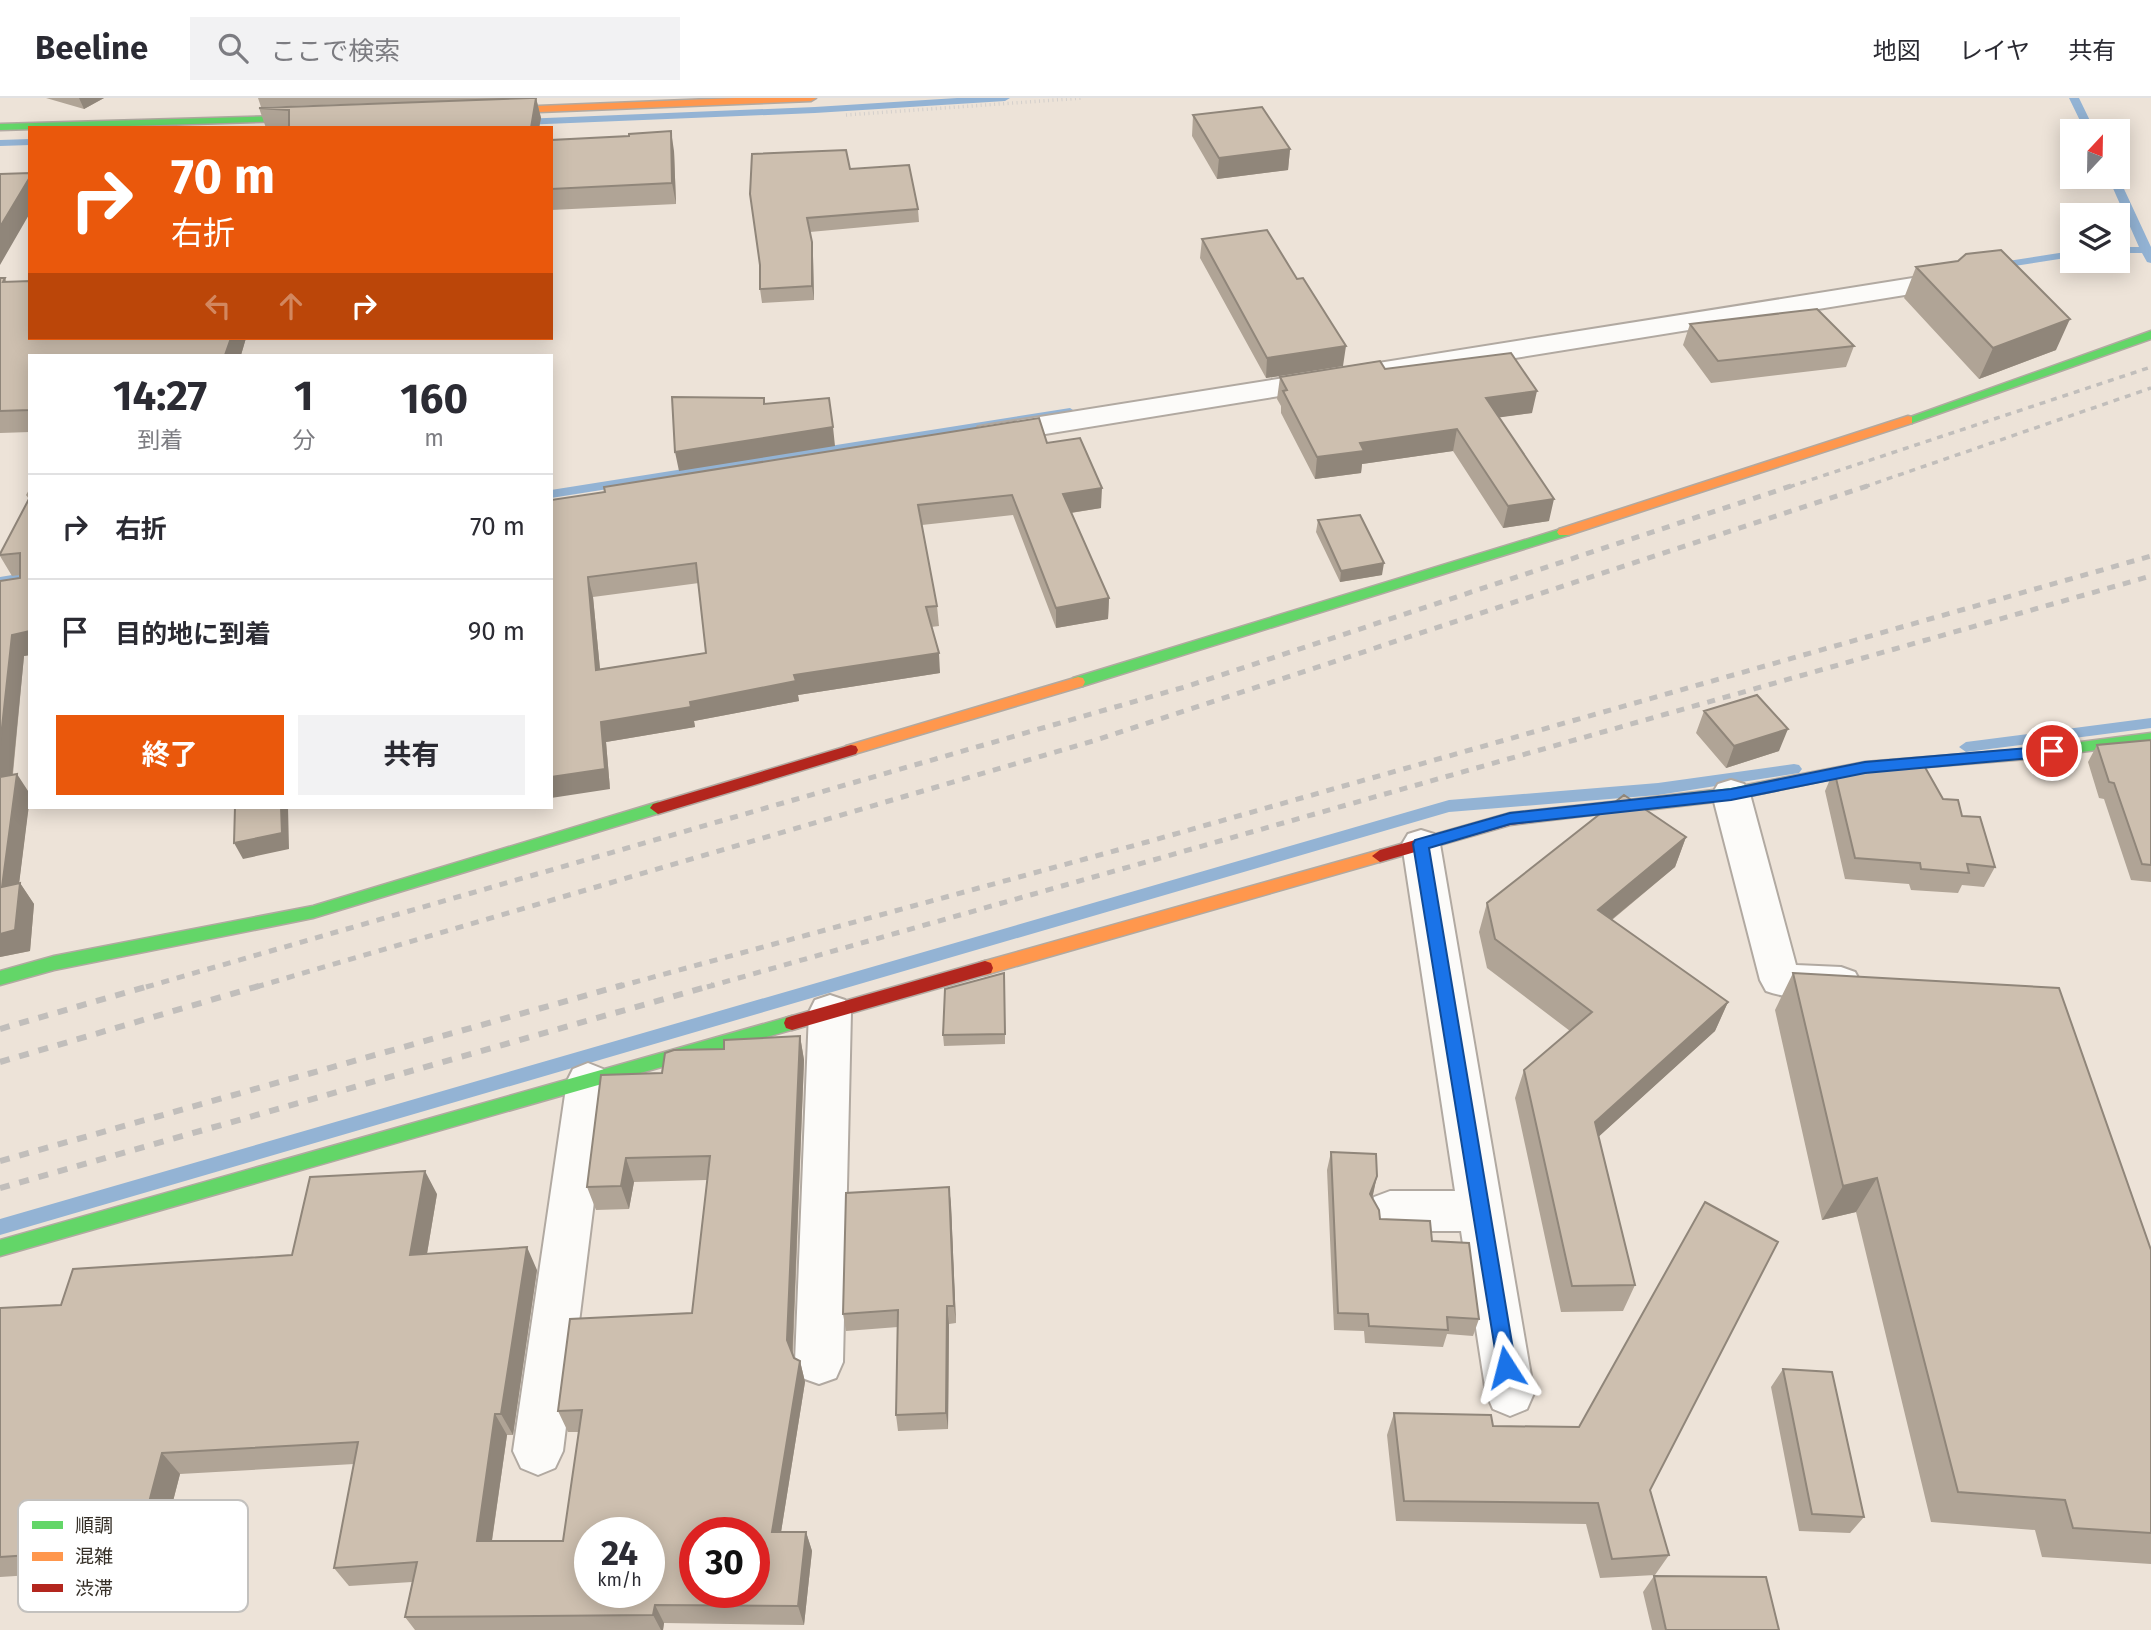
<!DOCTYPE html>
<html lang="ja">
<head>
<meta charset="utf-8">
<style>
	body { margin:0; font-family:"Fira Sans","Noto Sans JP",sans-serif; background:#f2f2f3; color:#2b2b33; height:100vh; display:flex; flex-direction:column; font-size:26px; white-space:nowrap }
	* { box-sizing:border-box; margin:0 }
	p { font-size:23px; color:#7c7c81 }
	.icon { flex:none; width:38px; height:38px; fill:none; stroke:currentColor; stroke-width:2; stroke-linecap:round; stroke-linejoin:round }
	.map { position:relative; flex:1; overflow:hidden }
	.sheet { position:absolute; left:28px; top:256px; width:525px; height:455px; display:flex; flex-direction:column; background:#fff; border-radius:0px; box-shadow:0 4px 18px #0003 }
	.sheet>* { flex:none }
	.top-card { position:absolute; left:28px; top:28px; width:525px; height:214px; border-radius:0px; box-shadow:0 4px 18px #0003; background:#ea580c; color:#fff; overflow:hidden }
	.needle { width:46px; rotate:22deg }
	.buttons { position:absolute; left:2060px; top:21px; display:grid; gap:14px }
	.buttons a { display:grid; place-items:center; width:70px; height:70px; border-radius:0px; background:#fff; box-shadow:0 4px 18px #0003; font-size:35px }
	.speed { position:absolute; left:574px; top:1419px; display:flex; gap:14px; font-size:35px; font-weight:700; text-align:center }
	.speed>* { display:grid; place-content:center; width:91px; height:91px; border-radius:50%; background:#fff; box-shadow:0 4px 18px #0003; line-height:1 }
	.speed small { font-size:18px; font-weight:400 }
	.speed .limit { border:10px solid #d22; background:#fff; color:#111 }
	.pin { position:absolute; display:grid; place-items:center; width:60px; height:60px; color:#fff; margin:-30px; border:4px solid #fff; border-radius:50%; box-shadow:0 2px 7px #0007 }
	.me { position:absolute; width:77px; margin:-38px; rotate:351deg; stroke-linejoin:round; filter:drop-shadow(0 0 5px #0008) }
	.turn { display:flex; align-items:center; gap:24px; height:147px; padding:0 28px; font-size:32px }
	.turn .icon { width:91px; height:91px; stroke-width:2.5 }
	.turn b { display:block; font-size:49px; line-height:60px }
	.lanes { display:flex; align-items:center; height:66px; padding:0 28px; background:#0003; justify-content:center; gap:35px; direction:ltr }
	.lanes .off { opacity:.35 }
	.eta { display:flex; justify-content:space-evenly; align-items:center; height:119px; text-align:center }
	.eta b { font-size:42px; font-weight:700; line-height:49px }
	.primary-button { display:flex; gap:14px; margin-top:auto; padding:14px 28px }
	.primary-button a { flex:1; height:80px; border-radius:0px; background:#ea580c; color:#fff; font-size:28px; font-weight:700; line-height:80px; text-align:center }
	.primary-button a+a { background:#f2f2f3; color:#2b2b33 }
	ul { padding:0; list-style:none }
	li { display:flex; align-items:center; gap:21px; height:105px; padding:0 28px; border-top:2px solid #e1e1e2 }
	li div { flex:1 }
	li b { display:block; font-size:26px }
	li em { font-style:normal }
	header { display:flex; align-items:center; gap:42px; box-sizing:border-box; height:98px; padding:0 35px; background:#fff; border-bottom:2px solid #e1e1e2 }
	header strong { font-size:33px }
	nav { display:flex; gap:38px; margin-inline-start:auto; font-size:24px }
	.search { width:490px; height:63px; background:#f2f2f3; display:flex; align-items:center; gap:18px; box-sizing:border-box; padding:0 24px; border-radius:0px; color:#7c7c81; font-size:26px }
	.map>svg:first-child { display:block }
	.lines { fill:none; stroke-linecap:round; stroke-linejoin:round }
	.stream { fill:#93b3d4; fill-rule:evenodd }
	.street-casing { stroke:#b1a9a1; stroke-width:4 }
	.fast-casing { stroke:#b1a9a1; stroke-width:3 }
	.slow-casing { stroke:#b1a9a1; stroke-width:3 }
	.jam-casing { stroke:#b1a9a1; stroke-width:3 }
	.path { stroke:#d3cfcc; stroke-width:3.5; stroke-dasharray:1 3.5; stroke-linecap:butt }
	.street { fill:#fcfbf9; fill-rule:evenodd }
	.fast { fill:#63d668; fill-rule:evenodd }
	.slow { fill:#ff974d; fill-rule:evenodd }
	.jam { fill:#b3261e; fill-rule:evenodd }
	.rail-far2 { stroke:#c1bebb; stroke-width:3.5; stroke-dasharray:6 6; stroke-linecap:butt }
	.rail-far1 { stroke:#c1bebb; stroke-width:5; stroke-dasharray:8 8; stroke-linecap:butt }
	.rail { stroke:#c1bebb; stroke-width:6; stroke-dasharray:10 10; stroke-linecap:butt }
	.wall { fill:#b0a496; fill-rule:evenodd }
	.shaded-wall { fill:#90867a }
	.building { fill:#cdbfaf; stroke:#90867a; stroke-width:2; fill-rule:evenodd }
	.route { fill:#1a73e8; stroke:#114b97; stroke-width:2 }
	.key { fill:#fff; stroke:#c3c1be; stroke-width:2 }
	.key-label { font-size:19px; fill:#363028 }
</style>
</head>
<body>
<header>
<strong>Beeline</strong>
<div class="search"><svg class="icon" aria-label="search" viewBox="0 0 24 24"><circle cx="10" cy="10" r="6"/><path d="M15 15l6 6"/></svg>ここで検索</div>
<nav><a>地図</a><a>レイヤ</a><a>共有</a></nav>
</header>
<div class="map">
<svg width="2151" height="1532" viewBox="0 0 2151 1532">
	<rect width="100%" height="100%" fill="#ede3d8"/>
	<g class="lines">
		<path class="stream" d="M957,0H1010L1005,3L815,15L522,27L517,24L522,21L815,9Z
			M2069,0H2079L2095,33H2085Z
			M30,41V47L0,48V42Z
			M2118,78L2151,149V165L2147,164L2142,155H2118V149H2139L2108,79Z
			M2072,153V159L1995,171L1989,168L1995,165Z
			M1070,310L1076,314L1074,317L551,400V392Z
			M30,474V482L0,487V479Z
			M2151,620V630L1966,654L1959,649L1966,644Z
			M1794,666L1799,667L1802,671L1799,675L1658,697L1449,714L0,1137V1121L1449,702L1658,685Z"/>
		<g class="street-casing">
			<path id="street" d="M1938,176L1948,178L1952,184L1948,190L989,345L978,343L974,336L978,329L989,327Z
				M1731,682L1744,686L1750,696L1796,867L1841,869L1855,874L1861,885L1855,896C1829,905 1792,902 1766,893L1760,882L1712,696L1718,686Z
				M1421,732L1434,736L1440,746L1534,1295L1527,1311L1510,1318L1493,1311L1486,1295L1461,1133H1390L1374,1127L1368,1113L1374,1099L1390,1093H1455L1402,746L1408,736Z
				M830,897L845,902L851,914L843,1264L836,1280L819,1286L802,1280L795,1264L809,914L815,902Z
				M588,965L603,971L609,983L563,1353L555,1370L538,1377L521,1370L513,1353L567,983L573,971Z"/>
		</g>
		<g class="fast-casing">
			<path id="fast" d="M316,17L320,18V22L0,32V26Z
				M2151,233V241L1912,325H1904L1902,322Z
				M1564,430L1571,434L1569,437L1083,588L1078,589L1071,584L1073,580Z
				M2151,635V645L2027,661L1865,674L1731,702L1620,715L1612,709L1620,703L1731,690L1865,664L2027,651Z
				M658,704L663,706L666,710L663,714L313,820L54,872L0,887V873L54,858L313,808Z
				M792,918L798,920L800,925L798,930L0,1158V1142Z"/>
		</g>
		<g class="slow-casing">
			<path id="slow" d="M736,0H816L811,3L488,16L483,13L488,10Z
				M1908,318L1912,319V325L1569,437H1559L1557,434L1559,431Z
				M1078,579L1083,580L1085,584L1083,588L851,657L844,652L846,648Z
				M1380,752L1388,758L1386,762L985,877L979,875L977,870L979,865L985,863Z"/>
		</g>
		<g class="jam-casing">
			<path id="jam" d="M851,647L856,648L858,652L856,656L658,716L650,710L653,706Z
				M1620,703L1625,705L1628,709L1625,713L1510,727L1380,764L1372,758L1380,752L1510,715Z
				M985,863L991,865L993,870L991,875L792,932L786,930L784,925L786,920L792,918Z"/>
		</g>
		<path class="path" d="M846,17L1083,0"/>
		<use href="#street" class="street"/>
		<use href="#fast" class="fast"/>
		<use href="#slow" class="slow"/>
		<use href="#jam" class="jam"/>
		<path class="rail-far2" d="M1789,389L2151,269
			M1864,389L2151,290"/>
		<path class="rail-far1" d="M146,889L1188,588L1794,387
			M256,889L1093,643L1870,387
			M617,889L1147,744L2151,458
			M707,889L2151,478"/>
		<path class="rail" d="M0,931L152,887
			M0,964L262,887
			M0,1063L623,887
			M0,1090L713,887"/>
	</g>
	<path class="wall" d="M46,0H104L84,11Z
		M258,0H529L261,9Z
		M536,0L541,20L539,30H266L259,10Z
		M1193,17L1290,51L1288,72L1217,81L1192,38Z
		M551,42L674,53L676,106L551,112Z
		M850,71L918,111L919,124L810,134L813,158L814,202L762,205L760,191V167Z
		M1202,141L1343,268L1266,280L1200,160Z
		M1916,169L2056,252L1979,281L1904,200Z
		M0,180H5L30,240H246L241,257H30V334L0,335Z
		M1690,226L1854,248L1846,269L1711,285L1683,247Z
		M1385,271L1532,315L1499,319L1549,423L1503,430L1453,353L1362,366L1361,375L1315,381L1281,315V308L1277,301L1280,279Z
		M1047,345L1101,410L1071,415L1109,500L1108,521L1056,530L1013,417L922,427L937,508L939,528L931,529L940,575L798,597L799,603L694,623L695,629L606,644L610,691L551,402ZM699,485L706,555L600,571L593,499Z
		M30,390V557L24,558L13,676L30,696L19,785H20L34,806L30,853L0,859V483L20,480V477L12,478L0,458V456L29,401L26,397Z
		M1318,422L1382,477L1340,484L1316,434Z
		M1704,613L1779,653L1726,670L1696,635Z
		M2151,642V784L2131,782L2104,701L2099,700L2088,664L2097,647Z
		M1834,672L1943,701L1962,718L1995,769L1984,789L1962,787L1958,795L1911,792L1909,786L1845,781L1825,693Z
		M1686,739L1675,769L1612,822L1728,904L1715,933L1598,1039L1635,1187L1623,1213L1561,1214L1515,1000L1524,972L1570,933L1487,870L1479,834L1487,805Z
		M1793,875L2151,1152V1466L2042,1459L2035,1432L1931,1424L1856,1114L1822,1122L1775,912Z
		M1005,886V946L944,948L943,937Z
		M800,938L804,962L793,1256L794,1260L800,1263L805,1284L781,1434H806L812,1453L804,1527L664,1525L663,1532H415L405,1519L412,1484L349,1488L334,1470L354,1366L180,1376L156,1469L0,1479V1210L61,1207L292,1157L437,1096L427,1156L537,1172L513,1337H507L492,1443H563L579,1334H568L558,1313L692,1215L707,1082L634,1084L629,1111L596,1112L587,1089L662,975L724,951Z
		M1331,1054L1377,1078L1372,1099L1380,1121L1432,1143L1479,1221L1473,1238L1447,1236L1443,1249L1365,1245L1364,1233L1334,1232L1327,1072Z
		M949,1089L951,1107L956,1225L949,1226L948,1331L898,1333L896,1317L898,1229L846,1233L843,1216Z
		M1783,1271L1864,1419L1850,1435L1799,1433L1771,1289Z
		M1394,1315L1493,1328L1650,1392L1669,1457L1655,1477L1600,1480L1586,1426L1396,1423L1387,1337Z
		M1654,1478L1779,1532H1652L1643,1494Z"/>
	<path class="shaded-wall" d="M79,0H104L84,11Z
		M536,0L541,20L539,30H531Z
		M671,33L674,53L676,106L672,85Z
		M1290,51L1288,72L1217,81L1219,60Z
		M30,79V115L0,167V129Z
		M812,144L813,158L814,202L812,188Z
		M2070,221L2056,252L1979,281L1993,250Z
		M231,240H246L241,257H225Z
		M1346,248L1343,268L1266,280L1267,260Z
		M1537,293L1532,315L1481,322L1486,300Z
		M833,329L835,348L679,373L675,354Z
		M1457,331L1453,353L1362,366L1361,375L1315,381L1317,359L1360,345Z
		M1102,390L1101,410L1063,416V396Z
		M1554,401L1549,423L1503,430L1508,408Z
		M1384,465L1382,477L1340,484L1341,473Z
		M588,479L593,499L602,592L596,572Z
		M1109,500L1108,521L1056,530V510Z
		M30,533V557L24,558L10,701L0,685V648L12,537Z
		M939,555L940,575L798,597L799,603L694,623L695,629L606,644L610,691L551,700V679L601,624L690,604L794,577Z
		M1788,631L1779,653L1726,670L1734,648Z
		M17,676L30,696V699L16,810L2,789Z
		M281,709H288L289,751L243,761L234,745Z
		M1686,739L1675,769L1588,841L1598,812Z
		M20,785L34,806L30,853L0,859V836Z
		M1728,904L1715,933L1584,1052L1595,1024Z
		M800,938L804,962L792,1264L787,1242Z
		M626,1060L634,1084L629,1111L621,1088Z
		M425,1073L437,1096L423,1179L410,1157Z
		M1377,1078L1373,1097L1366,1114L1370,1096Z
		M1877,1080L1856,1114L1822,1122L1843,1088Z
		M949,1089L951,1107L956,1225L954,1208Z
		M527,1149L537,1172L513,1337L501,1316Z
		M947,1208L949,1226L948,1331L946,1315Z
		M800,1263L805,1284L778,1453L772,1434Z
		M495,1316L507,1337L489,1462L477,1443Z
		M162,1355L180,1376L156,1469L137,1450Z
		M806,1434L812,1453L804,1527L798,1508Z
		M655,1507L664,1525L663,1532H661L653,1517Z"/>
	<path class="building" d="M530,0H536L531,30H289V12L259,10Z
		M1262,9L1290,51L1219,60L1193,17Z
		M671,33L672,85L551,91V42L629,38V36Z
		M846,52L850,71L909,67L918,111L807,120L812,144V188L760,191V167L750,96L752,56Z
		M30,75V79L0,129V76Z
		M1267,132L1297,181L1303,180L1346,248L1267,260L1202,141Z
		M2001,152L2070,221L1993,250L1916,169L1958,163L1966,156Z
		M0,180H5L3,184L30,183V240H231L225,257H30V312L0,313Z
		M1817,211L1854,248L1718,263L1690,226Z
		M1511,255L1537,293L1486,300L1554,401L1508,408L1457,331L1360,345L1364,353L1317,359L1283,293L1287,292L1280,279L1380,263L1385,271Z
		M672,299L764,300V306L829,300L833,329L675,354Z
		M1039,320L1047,345L1080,340L1102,390L1063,396L1109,500L1056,510L1012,397L918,407L937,508L926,509L939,555L794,577L796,583L690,604L691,609L601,624L605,671L551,679V402L605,394L604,389ZM696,465L706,555L596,572L588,479Z
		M30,399V533L12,537L0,648V483L20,480V455L0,457V456Z
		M1360,417L1384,465L1341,473L1318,422Z
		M1757,597L1788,631L1734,648L1704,613Z
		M2151,642V767L2142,766L2114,685L2109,684L2097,647Z
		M1922,664L1943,701L1958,702L1962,718L1980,719L1995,769L1967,766L1969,775L1921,771L1920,765L1855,760L1834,672Z
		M17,676L2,789L20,785L15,832L0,836V679Z
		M1624,697L1686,739L1598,812L1728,904L1595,1024L1635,1187L1572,1188L1524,972L1592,914L1495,841L1487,805Z
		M235,709H281L282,735L234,745Z
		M1004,875L1005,936L943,937L945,891Z
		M1793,875L2059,890L2151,1152V1435L2073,1430L2065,1402L1958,1394L1877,1080L1843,1088Z
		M800,938L787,1242L794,1260L800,1263L772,1434H806L798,1508L655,1507L653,1517L405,1519L417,1464L334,1470L358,1344L162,1355L137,1450L0,1459V1210L61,1207L73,1171L292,1157L310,1079L425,1073L410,1157L527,1149L501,1316H495L477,1443H563L582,1312L558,1313L570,1221L692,1215L710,1058L626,1060L621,1088L587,1089L601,977L662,975L665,955L674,952L724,951V942ZM590,1435H649V1494H590ZM695,1435H754V1494H695Z
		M1331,1054L1376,1056L1377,1078L1370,1096L1379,1112L1380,1121L1430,1123L1432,1143L1469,1145L1479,1221L1447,1219L1448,1232L1369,1228L1368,1216L1338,1215Z
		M949,1089L954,1208H947L946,1315L896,1317L898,1212L843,1216L846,1095Z
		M1705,1104L1778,1144L1650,1392L1669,1457L1612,1461L1598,1405L1404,1403L1394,1315L1491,1317L1493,1328L1579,1329Z
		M1783,1271L1832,1274L1864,1419L1812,1416Z
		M1654,1478L1766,1479L1779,1532H1666Z"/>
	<path class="route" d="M2052,648L2059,653L2052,658L1865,675L1731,702L1510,726L1429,750L1516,1269L1513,1276L1506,1278L1499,1276L1413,746L1415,742L1510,715L1731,691L1865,664Z"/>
	<rect x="18" y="1402" width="230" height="112" rx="10" class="key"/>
	<rect x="32" y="1423" width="31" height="8" fill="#63d668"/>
	<rect x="32" y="1454" width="31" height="9" fill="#ff974d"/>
	<rect x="32" y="1486" width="31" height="8" fill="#b3261e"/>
	<g class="key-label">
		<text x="75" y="1434">順調</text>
		<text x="75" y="1465">混雑</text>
		<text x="75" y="1497">渋滞</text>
	</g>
</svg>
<div class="buttons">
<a><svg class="needle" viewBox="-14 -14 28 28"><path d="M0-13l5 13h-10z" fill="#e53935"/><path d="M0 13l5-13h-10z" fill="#7c7c81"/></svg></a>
<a><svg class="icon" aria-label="layers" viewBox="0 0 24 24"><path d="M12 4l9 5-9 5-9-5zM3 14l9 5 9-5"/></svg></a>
</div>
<div class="speed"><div>24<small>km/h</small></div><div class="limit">30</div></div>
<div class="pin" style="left:2052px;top:653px;background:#d93025"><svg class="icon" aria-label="arrive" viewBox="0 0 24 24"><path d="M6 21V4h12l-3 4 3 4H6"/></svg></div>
<svg class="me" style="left:1506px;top:1269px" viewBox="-20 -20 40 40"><path d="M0-17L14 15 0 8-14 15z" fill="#1a73e8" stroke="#fff" stroke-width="4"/></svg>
<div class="top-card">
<div class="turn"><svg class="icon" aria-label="right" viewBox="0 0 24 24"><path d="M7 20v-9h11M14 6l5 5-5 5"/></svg><div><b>70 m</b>右折</div></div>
<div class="lanes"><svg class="icon off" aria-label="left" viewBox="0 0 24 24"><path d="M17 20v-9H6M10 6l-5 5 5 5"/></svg><svg class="icon off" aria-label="ahead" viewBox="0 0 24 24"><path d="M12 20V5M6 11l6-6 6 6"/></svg><svg class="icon" aria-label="right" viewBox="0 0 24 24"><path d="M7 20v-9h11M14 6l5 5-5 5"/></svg></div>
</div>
<section class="sheet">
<div class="eta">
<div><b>14:27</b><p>到着</p></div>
<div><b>1</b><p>分</p></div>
<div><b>160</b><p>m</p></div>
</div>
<ul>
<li><svg class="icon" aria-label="right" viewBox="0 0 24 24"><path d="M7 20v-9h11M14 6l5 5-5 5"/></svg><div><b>右折</b></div><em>70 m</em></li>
<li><svg class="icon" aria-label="arrive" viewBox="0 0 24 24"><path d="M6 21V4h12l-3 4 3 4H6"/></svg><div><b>目的地に到着</b></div><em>90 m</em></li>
</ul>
<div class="primary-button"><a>終了</a><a>共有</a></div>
</section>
</div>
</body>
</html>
